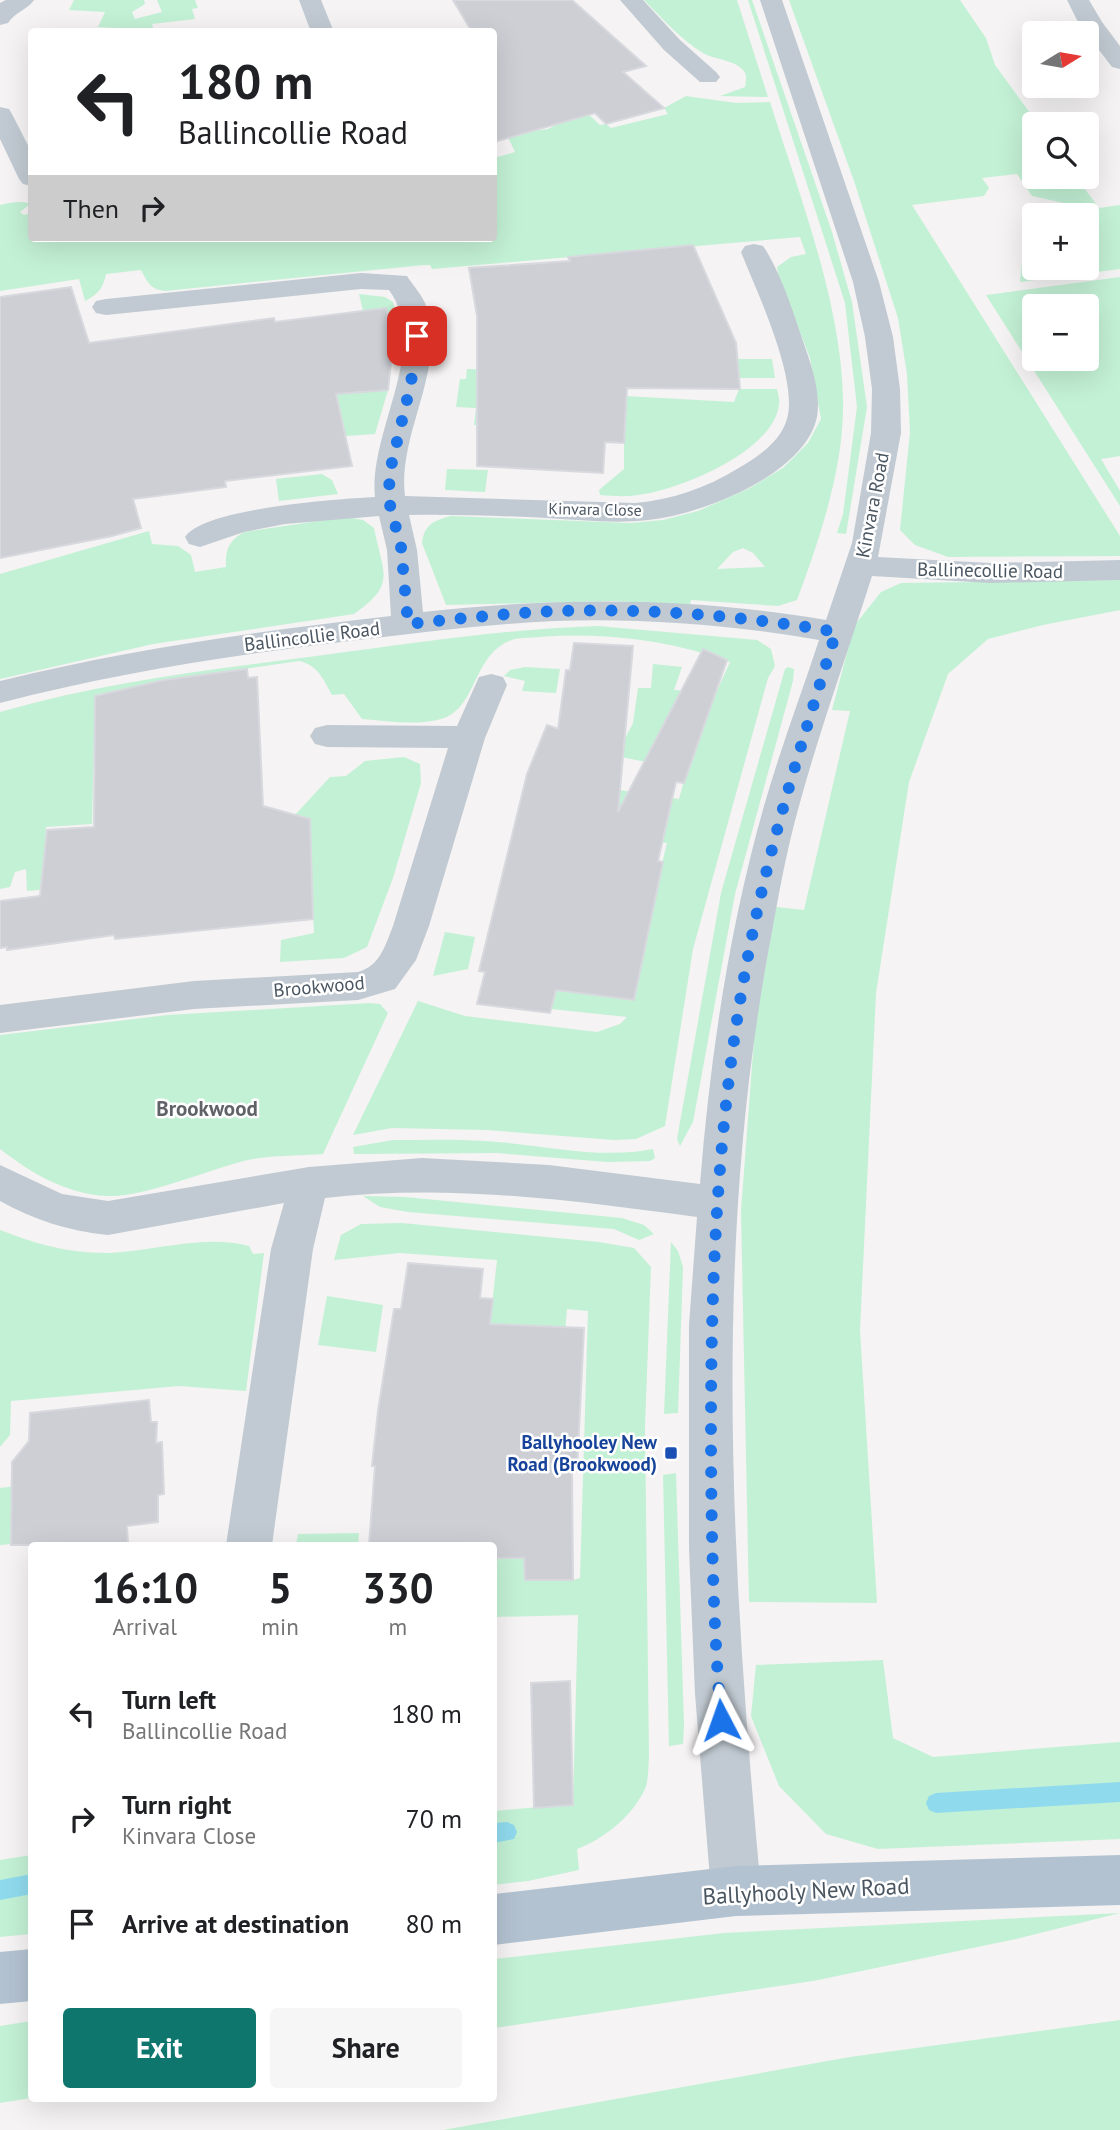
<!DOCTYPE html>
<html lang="en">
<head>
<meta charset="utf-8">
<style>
	body { margin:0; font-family:"PT Sans",sans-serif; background:#f6f6f6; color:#202124; height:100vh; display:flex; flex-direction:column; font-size:26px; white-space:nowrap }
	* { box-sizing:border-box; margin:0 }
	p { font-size:23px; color:#757577 }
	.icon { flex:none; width:38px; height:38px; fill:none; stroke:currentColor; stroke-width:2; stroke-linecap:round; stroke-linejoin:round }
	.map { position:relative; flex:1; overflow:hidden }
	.details { position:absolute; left:28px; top:1542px; width:469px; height:560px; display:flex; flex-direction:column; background:#fff; border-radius:7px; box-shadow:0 7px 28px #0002 }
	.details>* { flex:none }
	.guide { position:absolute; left:28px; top:28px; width:469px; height:214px; border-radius:7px; box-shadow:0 7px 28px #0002; background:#fff; color:#202124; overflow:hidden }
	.needle { width:46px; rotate:79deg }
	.fabs { position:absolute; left:1022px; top:21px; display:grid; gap:14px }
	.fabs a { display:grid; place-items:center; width:77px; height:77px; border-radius:7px; background:#fff; box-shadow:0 7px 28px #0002; font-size:35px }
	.pin { position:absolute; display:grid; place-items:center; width:60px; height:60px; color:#fff; margin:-30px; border-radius:14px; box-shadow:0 4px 10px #0006 }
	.me { position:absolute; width:77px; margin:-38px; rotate:356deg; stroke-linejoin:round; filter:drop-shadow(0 0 5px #0008) }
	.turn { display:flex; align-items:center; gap:24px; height:147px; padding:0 35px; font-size:32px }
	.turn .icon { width:91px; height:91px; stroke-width:2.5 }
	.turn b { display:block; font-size:49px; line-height:60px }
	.then { display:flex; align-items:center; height:66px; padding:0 35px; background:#0003; gap:14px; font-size:26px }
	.eta { display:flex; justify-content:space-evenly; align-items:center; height:119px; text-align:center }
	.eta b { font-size:42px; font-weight:700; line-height:49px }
	.button { display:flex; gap:14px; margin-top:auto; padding:14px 35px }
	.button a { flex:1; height:80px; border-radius:7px; background:#0f766e; color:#fff; font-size:28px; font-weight:700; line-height:80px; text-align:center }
	.button a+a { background:#f6f6f6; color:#202124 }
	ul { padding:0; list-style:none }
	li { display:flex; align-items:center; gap:21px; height:105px; padding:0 35px }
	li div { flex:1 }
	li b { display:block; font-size:26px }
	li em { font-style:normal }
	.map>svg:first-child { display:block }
	.green { fill:#c3f1d5; fill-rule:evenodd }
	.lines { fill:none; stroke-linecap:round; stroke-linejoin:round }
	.stream { fill:#90daee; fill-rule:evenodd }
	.building { fill:#cdcfd5; stroke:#d7d9de; stroke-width:2 }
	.minor { fill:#c1cad2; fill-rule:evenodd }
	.major { fill:#b3c2d1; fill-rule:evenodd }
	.route { stroke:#1a73e8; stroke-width:12; stroke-dasharray:0 21.6 }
	.transit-dot { fill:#1a4fb4; stroke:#fff; stroke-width:2.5 }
	.labels { text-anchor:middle; stroke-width:5; stroke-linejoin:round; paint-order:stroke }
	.far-street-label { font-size:16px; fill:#4a5661; stroke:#fff }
	.street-label { font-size:19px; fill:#4a5661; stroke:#fff }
	.transit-label { font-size:19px; font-weight:bold; fill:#164399; stroke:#fff; text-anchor:end }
	.neighbourhood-label { font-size:21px; font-weight:bold; fill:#5f6368; stroke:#fff }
	.near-street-label { font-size:23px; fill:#4a5661; stroke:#fff }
</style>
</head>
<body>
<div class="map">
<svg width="1120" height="2130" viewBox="0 0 1120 2130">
	<rect width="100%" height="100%" fill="#f5f3f3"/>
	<path class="green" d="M74,0H144L145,4L132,12L135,19L162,12L157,0H195L198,8L192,9L195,19L152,24L154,31H114L115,28L98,27L105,12L69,10Z
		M644,0H737L768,97L720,96L745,87C746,81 747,75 744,71C734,59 714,60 703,53C680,39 663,19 644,0Z
		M748,0H752L832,232L852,302L867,407L846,534L837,533L843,514L857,407L845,303Z
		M789,0H960L986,38L995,65L1038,124H1034V177H1076L1099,208L1120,205V269L1020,282L1024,243L1034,246V268H1087V215H1079L1082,207L1032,196L1017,174L982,178L989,188L984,196L912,205L1120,536V556L948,557L915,545L900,530L910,432L907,374L898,318L854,181Z
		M686,96L736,103L770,102C799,194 841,302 843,398C845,465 820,538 797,600L778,606L691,600L690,605L613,601L446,605L422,543C424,525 434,520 451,516L630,523L663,520L698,511L748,489L783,468L808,443L821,419L810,358L779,278L777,267L791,257L806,254L800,237L432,269L430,265H424L165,291C150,289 148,283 141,270L106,274C103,289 98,294 85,301L79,279L0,291V205C9,203 22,200 30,204L20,212L24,215L31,213L32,238H494V158L515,152L507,135L548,129L584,110L600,125L606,124L611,128L668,114L664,108ZM743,548L753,553L765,567L717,569L733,552Z
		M1120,277V456L1101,459L1120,491V506L986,295ZM1087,306V359H1034V306Z
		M359,294L385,297L393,302L397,316L395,334L363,311Z
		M393,348L388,390L375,434L346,436L344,433L286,399L351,393L381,349Z
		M737,359H772L775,378H739Z
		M467,369L625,373V396L734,402L739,389H777C778,394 780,400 779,405C773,452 679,490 638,495C625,497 613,496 600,495L599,490L624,469V443L524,427L474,425L476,408L456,407L460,379H466Z
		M447,469L488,470L485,492L445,490Z
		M322,474L332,480L338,494L279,501L276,479Z
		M346,517L363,520L374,528C383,574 397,584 354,614L153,644L0,679V574L149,531L152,544L178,546L191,555L195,572L226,567C225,549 229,541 244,532Z
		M1120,580V610L1043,625L988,639L948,674L909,782L876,993L860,1330L877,1603L749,1602L741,1211L755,1026L776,907L804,910L850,711L832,710L854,626L881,592L901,583Z
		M598,626L757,640L771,649L775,666L768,678L693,949L665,1126L636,1139L614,1140L487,1130L392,1128L353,1135L418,1001L465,1016L597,1032L620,1024L627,1017L551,1009L556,986L659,876L667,843L595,836L606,788L679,799L687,770L616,756L633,723L638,688H651L653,664L682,667L674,690L692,691L712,702L730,662C669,640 605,632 540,637C531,638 517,637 509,641C472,657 477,709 441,719C416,726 387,721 362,719L344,694L332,695C323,679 318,665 299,661L162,681L95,695L92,824L46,827L45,850L78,847L51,889L27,891L26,869L15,872L10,887L0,889V712C106,681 215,669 324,655C415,643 506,629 598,626Z
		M525,667L560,669L556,693L522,691L525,681L504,676L510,670Z
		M788,667L794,669L793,681L735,894L693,1122L680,1146L677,1139L721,893L785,669Z
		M404,757L420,764L421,783L393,878L367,947L344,958L280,962L281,940L314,933L311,872L295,815L330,777L346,776L365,761Z
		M445,932L475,937L468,969L433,976Z
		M370,1003L380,1004L388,1013L323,1154C298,1156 271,1155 248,1160C210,1169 143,1198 107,1196C66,1194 31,1173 0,1149V1035L168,1015Z
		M393,1140C424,1140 455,1139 485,1141C540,1144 599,1160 653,1149L655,1158L650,1161L607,1162L497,1153L354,1154L353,1147Z
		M363,1196L405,1197L622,1218L644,1225L654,1234L639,1240L614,1229L408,1212L380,1207Z
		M402,1223L599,1242L634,1248L651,1267L645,1426L649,1757C648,1767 649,1782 644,1791C631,1817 604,1839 577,1849L579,1870L528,1881L494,1885V1811L573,1804L578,1615L494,1617V1558H538L573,1580L580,1578L588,1311L567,1309L564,1344L485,1367L497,1260L400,1253L334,1260L341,1235L361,1224Z
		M0,1230C36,1244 70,1254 110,1253C155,1251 204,1234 249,1246L253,1254L264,1253L246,1391L179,1386L11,1401L10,1435L0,1447Z
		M671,1242L678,1251L683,1267L678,1413L664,1414Z
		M327,1296L383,1305L376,1352L318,1345Z
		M676,1473L684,1725L683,1744L669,1746L663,1475Z
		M25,1485L35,1542L0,1545V1488Z
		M359,1533L358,1545H296L298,1534Z
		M883,1660L893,1738L933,1757L1120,1742V1839L878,1849L826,1834L779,1786L751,1716L756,1665Z
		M31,1855V1934L0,1937V1860Z
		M1120,1913L1016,1939L813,1981L494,2028V1959L724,1933Z
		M1120,2020V2130H443L850,2057Z
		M31,2021V2098L0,2103V2026Z"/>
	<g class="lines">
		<path class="stream" d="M1120,1782V1802L936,1813L929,1810L926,1803L929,1796L936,1793Z
			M507,1822L514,1825L517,1832L514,1839L494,1843V1823Z
			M32,1874V1894L0,1900V1880Z"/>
	</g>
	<path class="building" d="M453,0H572L646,66L623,72L664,108L606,124L595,113L494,142V32H472Z
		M693,245L736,343L740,389L627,388L624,443L605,442L603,473L477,466V316L469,268L570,261L568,257Z
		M71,287L89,343L274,318L275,322L386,308L394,334L388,390L336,394L352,466L225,481L226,487L133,499L141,528L112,536L0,558V297Z
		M574,643L633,646L618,812L703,649L727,660L684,783L676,782L658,861L663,862L634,1000L556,990L550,1013L477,1004L485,972L479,971L527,774L547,725L558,729L566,670H570Z
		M247,669L248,678L257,677L263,806L310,819L313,919L115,939L114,935L7,950V947L0,948V901L40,896L47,830L94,827L95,696L164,680Z
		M408,1263L483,1269L480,1298L493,1299L490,1324L584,1328L577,1471H572L573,1580H525L524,1558H494V1545H369L375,1466H372L378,1411L394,1309H401Z
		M149,1400L151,1422H157L156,1443L162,1442L164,1494L158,1495V1522L127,1526L128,1545H11L12,1462L29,1441L30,1413Z
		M570,1681L573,1805L534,1808L531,1683Z"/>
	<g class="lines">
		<path class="minor" d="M6,0H34C27,10 15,12 8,23L0,25V3Z
			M299,0H321L334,32H311Z
			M620,0H643L680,40L716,72L720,77L716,82H700L664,50Z
			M760,0H782L879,282L893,337L900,389L901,433L878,557L990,563L1120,560V580L990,583L872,576C848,652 820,729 799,806C787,848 779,893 771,937C711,1252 732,1574 761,1891L754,1909L736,1916L718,1909L711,1891L695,1694L689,1549V1325L697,1217C573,1201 451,1183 325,1198L313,1249L272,1545H226L271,1249L284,1203L108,1235C69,1231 34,1220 0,1201V1165L62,1194L108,1201L309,1167L422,1158L549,1165L700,1184C710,1058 729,929 764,806C780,750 801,695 819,640C733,625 644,618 555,621C486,624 418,633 350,641C232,655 115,673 0,703V681C129,649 259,631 391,616L387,550L379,516L285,524L244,532L200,547L189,544L185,537C204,508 339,499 375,497C368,432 431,348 389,290L361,289L106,315L96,313L92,307L96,301L106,299L361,273L407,276C413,285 421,294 425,303C449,367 397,432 405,496L635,503C671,500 706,488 737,469C756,458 778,444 786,422C801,383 756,290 741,252L745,246L754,244L763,246C781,272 794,315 804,344C812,367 821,393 817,417C805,475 700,515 648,520C615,524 581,520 547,518C501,516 455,514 409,515L417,550L423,612C558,597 691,597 826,620L852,543L871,433L872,389L865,337L853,282Z
			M1067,0H1089L1102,22L1120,46V69L1112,67L1079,24Z
			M0,107L9,109L12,114L32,153V186L23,184L19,179L0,139Z
			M491,674L503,677L507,685L485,738L429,926L416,960L395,989L358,1000L194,1009L0,1033V1005L194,981L358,972C380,966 385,946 393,926L448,748L327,747L315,744L310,736L315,728L327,725L457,726L479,677Z"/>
		<path class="major" d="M1120,1855V1905L736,1916L494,1945V1894L736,1866Z
			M32,1949V2001L0,2004V1952Z"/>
	</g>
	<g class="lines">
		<path class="route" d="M417,336L411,383L389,475L390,505L401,547L408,624C458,619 508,613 558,611C650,608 746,616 836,632C805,733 773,832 752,936C719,1097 711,1262 711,1426C711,1524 713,1622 721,1720"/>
	</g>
	<rect class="transit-dot" x="664" y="1446" width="14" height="14" rx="3.5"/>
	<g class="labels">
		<g class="far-street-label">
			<text transform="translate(595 509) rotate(1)" y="6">Kinvara Close</text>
		</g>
		<g class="street-label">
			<text transform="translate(872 505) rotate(-79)" y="7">Kinvara Road</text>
			<text transform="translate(990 570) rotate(1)" y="7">Ballinecollie Road</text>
			<text transform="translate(312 636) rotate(-7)" y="7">Ballincollie Road</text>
			<text transform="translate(319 986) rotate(-5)" y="7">Brookwood</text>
		</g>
		<g class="transit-label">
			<text x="657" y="1449">Ballyhooley New<tspan x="657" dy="22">Road (Brookwood)</tspan></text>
		</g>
		<g class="neighbourhood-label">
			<text x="207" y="1116">Brookwood</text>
		</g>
		<g class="near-street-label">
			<text transform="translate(806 1891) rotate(-3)" y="8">Ballyhooly New Road</text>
		</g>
	</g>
</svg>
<div class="fabs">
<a><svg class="needle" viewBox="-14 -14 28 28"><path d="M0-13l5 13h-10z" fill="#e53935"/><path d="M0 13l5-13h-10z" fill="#757577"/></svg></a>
<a><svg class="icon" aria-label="search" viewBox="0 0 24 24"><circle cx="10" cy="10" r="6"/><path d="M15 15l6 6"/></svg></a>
<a>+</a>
<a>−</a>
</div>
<div class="pin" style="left:417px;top:336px;background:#d93025"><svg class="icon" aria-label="arrive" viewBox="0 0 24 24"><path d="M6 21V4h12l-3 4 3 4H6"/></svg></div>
<svg class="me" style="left:721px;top:1720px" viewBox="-20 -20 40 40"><path d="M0-17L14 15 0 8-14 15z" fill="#1a73e8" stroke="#fff" stroke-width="4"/></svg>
<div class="guide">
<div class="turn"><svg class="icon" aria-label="left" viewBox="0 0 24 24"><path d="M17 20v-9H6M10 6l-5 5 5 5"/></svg><div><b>180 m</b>Ballincollie Road</div></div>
<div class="then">Then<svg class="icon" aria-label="right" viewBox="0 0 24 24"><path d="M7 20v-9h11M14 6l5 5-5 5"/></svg></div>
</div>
<section class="details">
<div class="eta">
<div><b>16:10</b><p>Arrival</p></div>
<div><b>5</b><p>min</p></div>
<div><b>330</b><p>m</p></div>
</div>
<ul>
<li><svg class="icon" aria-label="left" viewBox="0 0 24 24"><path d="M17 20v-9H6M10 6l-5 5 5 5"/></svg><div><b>Turn left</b><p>Ballincollie Road</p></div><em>180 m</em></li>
<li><svg class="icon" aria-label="right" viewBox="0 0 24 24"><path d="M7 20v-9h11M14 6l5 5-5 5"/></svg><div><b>Turn right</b><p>Kinvara Close</p></div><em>70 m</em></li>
<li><svg class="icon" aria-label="arrive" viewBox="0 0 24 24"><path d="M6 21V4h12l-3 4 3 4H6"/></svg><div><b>Arrive at destination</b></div><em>80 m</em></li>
</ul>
<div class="button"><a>Exit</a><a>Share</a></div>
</section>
</div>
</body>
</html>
